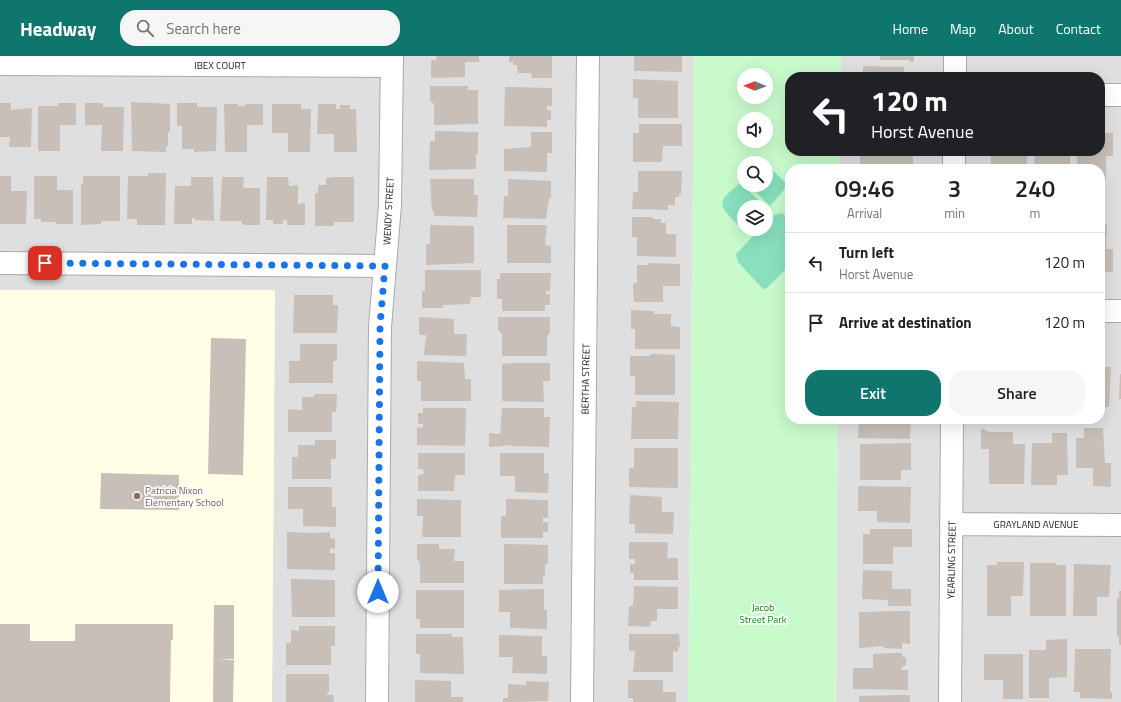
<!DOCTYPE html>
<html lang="en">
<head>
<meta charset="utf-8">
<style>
	body { margin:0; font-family:"Titillium Web",sans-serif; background:#f6f6f6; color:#202124; height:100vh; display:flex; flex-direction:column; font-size:15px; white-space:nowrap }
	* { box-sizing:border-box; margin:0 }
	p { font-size:13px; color:#757577 }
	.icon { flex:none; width:22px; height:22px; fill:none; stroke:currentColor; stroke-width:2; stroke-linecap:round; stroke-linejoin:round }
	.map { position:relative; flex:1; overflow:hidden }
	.sheet { position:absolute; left:785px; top:108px; width:320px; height:260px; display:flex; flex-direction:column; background:#fff; border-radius:16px; box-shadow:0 4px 16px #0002 }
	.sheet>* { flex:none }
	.guide { position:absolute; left:785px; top:16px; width:320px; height:84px; border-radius:16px; box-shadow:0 4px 16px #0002; background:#202124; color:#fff; overflow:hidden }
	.needle { width:26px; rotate:271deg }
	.fabs { position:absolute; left:737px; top:12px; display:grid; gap:8px }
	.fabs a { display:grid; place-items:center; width:36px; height:36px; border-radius:50%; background:#fff; box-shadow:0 4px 16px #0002; font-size:20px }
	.pin { position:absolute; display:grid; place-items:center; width:34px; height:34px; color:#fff; margin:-17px; border-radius:8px; box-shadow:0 2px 6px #0006 }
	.me { position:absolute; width:44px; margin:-22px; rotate:0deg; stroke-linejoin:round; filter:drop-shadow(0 0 3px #0008) }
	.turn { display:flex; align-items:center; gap:14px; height:84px; padding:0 20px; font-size:18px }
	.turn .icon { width:52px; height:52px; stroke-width:2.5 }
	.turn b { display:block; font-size:28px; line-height:34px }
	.eta { display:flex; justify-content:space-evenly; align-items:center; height:68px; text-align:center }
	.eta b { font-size:24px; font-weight:600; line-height:28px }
	.button { display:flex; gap:8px; margin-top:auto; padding:8px 20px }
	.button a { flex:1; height:46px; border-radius:16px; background:#0f766e; color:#fff; font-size:16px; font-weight:600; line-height:46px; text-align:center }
	.button a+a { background:#f6f6f6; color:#202124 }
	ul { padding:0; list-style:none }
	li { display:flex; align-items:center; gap:12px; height:60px; padding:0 20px; border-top:1px solid #e0e0e0 }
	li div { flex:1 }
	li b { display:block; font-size:15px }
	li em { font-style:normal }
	header { display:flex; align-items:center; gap:24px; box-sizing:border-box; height:56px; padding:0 20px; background:#0f766e; color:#fff }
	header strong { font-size:19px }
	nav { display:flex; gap:22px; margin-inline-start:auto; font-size:14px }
	.search { width:280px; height:36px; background:#f6f6f6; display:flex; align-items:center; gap:10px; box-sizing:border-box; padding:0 14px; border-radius:16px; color:#757577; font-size:15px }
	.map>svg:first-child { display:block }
	.residential { fill:#e0dfdf }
	.education { fill:#ffffe5 }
	.park { fill:#c8facc; fill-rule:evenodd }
	.pitch { fill:#88e0be }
	.building { fill:#c7bfb8 }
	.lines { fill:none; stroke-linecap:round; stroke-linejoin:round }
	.minor-casing { stroke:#a9a9a9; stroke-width:24 }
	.minor { stroke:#fff; stroke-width:22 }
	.route { stroke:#1a73e8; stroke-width:7; stroke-dasharray:0 12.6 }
	.education-dot { fill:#8d6e63; stroke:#fff; stroke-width:1.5 }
	.labels { text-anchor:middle; stroke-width:3.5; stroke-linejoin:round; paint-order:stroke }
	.street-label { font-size:10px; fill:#222; stroke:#fff }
	.education-label { font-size:10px; fill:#785e54; stroke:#fff; text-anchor:start }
	.park-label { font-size:10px; fill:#0c8416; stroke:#fff }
</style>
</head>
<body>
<header>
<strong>Headway</strong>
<div class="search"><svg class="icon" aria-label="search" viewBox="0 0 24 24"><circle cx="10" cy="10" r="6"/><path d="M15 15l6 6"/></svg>Search here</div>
<nav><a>Home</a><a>Map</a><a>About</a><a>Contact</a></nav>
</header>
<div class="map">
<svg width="1121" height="646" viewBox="0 0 1121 646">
	<rect width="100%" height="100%" fill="#f2efe9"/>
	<path class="residential" d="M0,0H694L688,646H272L275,234H0Z
		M841,0H1121V646H836L838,363H1100V113H840V95H1100V21H841Z"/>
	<path class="education" d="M0,234H275L272,646H0Z"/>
	<path class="park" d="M694,0H841V21H790V95H840V113H790V363H838L835,646H688ZM744,19H766V41H744ZM744,63H766V85H744ZM744,107H766V129H744ZM744,151H766V173H744Z"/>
	<path class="pitch" d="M766,108L788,129L770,150L749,129H766Z
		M740,127L766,151H744V171C738,170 735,166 731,162C714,144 725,141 740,127Z
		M782,157L790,163V209L767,232L763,233L738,206L736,198L760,173H766V167L774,159Z"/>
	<path class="building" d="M436,0H479V6H465V21L431,22V6L432,4H437Z
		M509,0H552V22H532L531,17H518L517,9H513V6H509Z
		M634,0H682V16L634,15Z
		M880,0H914V6H910V4H880Z
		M863,10L904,11V21H863Z
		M633,23L678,25V62H638V42H633Z
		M430,30H468L467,34H478V68L434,69V48L430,45Z
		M505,31L552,32V50H547V54H551V64H547V71L504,70Z
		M131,46L170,48V76H168V90H166V96L132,95Z
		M0,47H11V54L32,52L31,91H9L10,81H0Z
		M58,47H76V69H60V95H38V50H58Z
		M85,47H100L103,48V51H124L123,95H101L102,69H85Z
		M177,47H197V51H217L216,95L194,96V93H182V70H177Z
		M224,48H238V50H244L246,48H263V69H247V96H225Z
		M272,48H301V53H311L310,96H288V77H272Z
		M318,48H336V53H340V49H350V53H356L357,96H334V78H317Z
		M639,68H682V90H663L662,106H633V77H639Z
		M435,75L478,76V98H476V113L429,114L430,85H435Z
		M531,76H552V97H547V116L504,115V93L531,91Z
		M1100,77H1113V100H1106V125H1100V113H1077V96L1100,95Z
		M860,95H912L914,113H860Z
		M991,95H1027V113H991Z
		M1035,95H1070V113H1034Z
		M638,115H682L681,138H679V141H675V149H668V154L632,153L633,136H638Z
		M148,117H166L165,169H137V163H127L128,120H148Z
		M0,120H11V135H27L26,168H0Z
		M34,120H57V134H73V168H56V166H41V163H34Z
		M83,120H120V165H101V168L81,169V128H83Z
		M191,121H213L214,165L195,164V162H192V168H174L175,130H191Z
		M222,121H244L243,132H260V169H245L242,168V165H220Z
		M267,121H288L289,130L298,129V148L305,147V169H287V164H283V168H273V164H266Z
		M332,121H354V166H334V170H315V137H318V129H326V122Z
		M430,123H474V139H478L477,161L434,160V155H432Z
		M508,123L551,125V142H549L546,163L503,162L504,140H508Z
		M632,161H653V163H661V167H666V178H676V201L637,200V181H632Z
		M1100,168H1107L1106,193H1113V216H1100Z
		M430,169L474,170V207L426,209V188H430Z
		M507,169H547L545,189L551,190V207H507Z
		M648,207L680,208V230H663V246H634L633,231L634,227H637V209H648Z
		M425,214H481V241H471L470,248L443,249V252H422V235H425Z
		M500,217H551L550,235H546V238L550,239V249H545V255H502V243H497V223H500Z
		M294,239H333V249H338L337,277H293Z
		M631,254L654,255V258H671V270L680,271V293H635V273H631Z
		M419,261L454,263V278H467L466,300L424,299L426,279H420L419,277Z
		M498,261H550V277L547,280V300H502V278L498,274Z
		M211,282L246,283L243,419L208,418Z
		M300,288H337V304L333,306V327H289V305H300Z
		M650,298L675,299V339H635V320H630V300H650Z
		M417,305L464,307L465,323H471V345H421V325H417Z
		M513,307H550V325H543L544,346L502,345V308Z
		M1100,311H1111L1109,351H1100Z
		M1120,318H1121V343H1119Z
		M314,338H337L336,356H332V376H288V353L302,354V341H314Z
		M636,345L679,346L678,383H631L632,351H636Z
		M423,352H466L465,390L417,389V371L423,372V368H418V357H423Z
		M502,352H544V361H550L549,391L512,390V389L489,391V377L500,378Z
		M859,363H911L910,383L858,382Z
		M981,372L989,376H1013V388H1025L1024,428H989V393H981Z
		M1084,372H1103L1105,407H1111V431L1093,430V412H1076V382H1084Z
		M1052,377H1067L1068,419H1057V429H1031L1032,387H1052Z
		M315,384H336V403H331V423H292V401H298V389H315Z
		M911,387V414H901V424H860V388Z
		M634,392H678V432L629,431V412H634Z
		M418,397H465V419H455L454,435H418V419L424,418L423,413H418Z
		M500,397H544V417H549L548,437L515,436V420H500Z
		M101,417L179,419V454L100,453Z
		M858,430L911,431L910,467L877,466V455H858Z
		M288,431H332V451H336V471L303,470V453H288Z
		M630,439L662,441V456H674L673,478L635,477V468H629Z
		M417,443L461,444V481H422L423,460H417Z
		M506,443L548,444V462H543V466H548V476H543V482H501V460H506Z
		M870,473H912V491H893V508H863V478H870Z
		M287,476L317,477L330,476V482L335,483V493L330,492V497H335V514L287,513Z
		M629,486H667L668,489L667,502H678V524H634V517H630V508H635V503H629Z
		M417,488H439V493H455L454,505H464V527H420V506L417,503Z
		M504,488L548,489V508H545V520H543V528H504Z
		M997,506H1024L1023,540H1011V560H987V509H997Z
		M1030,507H1056V509H1066V560H1030Z
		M1074,508L1111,509L1109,541H1097V560H1073Z
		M863,514L892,515V533H911V550H888V544L862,543Z
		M291,523L335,524V561H292Z
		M634,530L678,531V553H657V565H651L650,571L628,570L629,550H633Z
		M544,533V554H547V573L510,572V556H499V534Z
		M416,534H464V572H420V563H416Z
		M1119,535H1121V589H1119V580H1117V542H1119Z
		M214,549H234V603L216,604H234L233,646H213Z
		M903,555H910V588L902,587V593L883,592L884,590L859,592V556Z
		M0,568H30V585H75V568H173V584H171L170,646H0Z
		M299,570H335V590H331V609H286V587H291V574L299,575Z
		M416,578H452V581H463L464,618L420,617V598H416Z
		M629,578H679L680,591H678V596L673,595V616H633L635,595H629Z
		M499,579L542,580V600H547V618L512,617L513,601H499Z
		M1067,583V621L1049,622V642H1029V594H1046V584Z
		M1075,593H1111L1110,636H1112V643L1080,642V636H1074Z
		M894,597H902V600L906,602V609L902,611L901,614H908V634L853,633V612H873V598Z
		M984,598H1023V643H1003V624H984Z
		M286,618H329V636H328L327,639H333L334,646H286Z
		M415,624L451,625V641H463V646H415Z
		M628,624H663V636H676V646H633V642H628Z
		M526,625L549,626L548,645L503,646V642H508V628L526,629Z
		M899,639H910V646H859V640Z"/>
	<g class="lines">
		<g class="minor-casing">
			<path id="minor" d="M0,8L392,10
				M955,21V0
				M1100,39H1121
				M954,113V95
				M0,207L385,210
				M1100,255H1121
				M951,468L1121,469
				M377,646L380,271L390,149L392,0
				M582,646L588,0
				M950,646L952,363"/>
		</g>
		<use href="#minor" class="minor"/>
	</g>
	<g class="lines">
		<path class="route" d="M45,207L385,210L380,270L378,536"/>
	</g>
	<circle class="education-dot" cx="137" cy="440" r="4"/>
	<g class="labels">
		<g class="street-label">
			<text x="220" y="13">IBEX COURT</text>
			<text transform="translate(388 155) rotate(-87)" y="4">WENDY STREET</text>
			<text transform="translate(585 323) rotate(-89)" y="4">BERTHA STREET</text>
			<text x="1036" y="472">GRAYLAND AVENUE</text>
			<text transform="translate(951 504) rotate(-89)" y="4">YEARLING STREET</text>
		</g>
		<g class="education-label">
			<text x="145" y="438">Patricia Nixon<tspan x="145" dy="12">Elementary School</tspan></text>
		</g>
		<g class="park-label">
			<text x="763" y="555">Jacob<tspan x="763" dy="12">Street Park</tspan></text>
		</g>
	</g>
</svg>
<div class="fabs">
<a><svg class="needle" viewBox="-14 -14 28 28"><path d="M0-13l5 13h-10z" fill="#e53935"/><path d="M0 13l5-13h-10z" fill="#757577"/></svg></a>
<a><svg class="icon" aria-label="sound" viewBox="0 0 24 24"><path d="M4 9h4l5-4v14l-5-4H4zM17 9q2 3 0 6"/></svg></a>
<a><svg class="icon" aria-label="search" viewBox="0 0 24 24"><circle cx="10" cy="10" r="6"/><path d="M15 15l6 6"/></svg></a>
<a><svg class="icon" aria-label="layers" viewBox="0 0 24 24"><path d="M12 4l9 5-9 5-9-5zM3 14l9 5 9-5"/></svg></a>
</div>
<div class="pin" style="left:45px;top:207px;background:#d93025"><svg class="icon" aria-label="arrive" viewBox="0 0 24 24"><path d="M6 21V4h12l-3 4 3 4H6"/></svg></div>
<svg class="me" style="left:378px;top:536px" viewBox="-20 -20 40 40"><circle r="19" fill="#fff"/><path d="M0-13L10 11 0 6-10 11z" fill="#1a73e8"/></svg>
<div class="guide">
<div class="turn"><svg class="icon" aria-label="left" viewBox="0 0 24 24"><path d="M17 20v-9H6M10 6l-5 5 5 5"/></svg><div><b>120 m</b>Horst Avenue</div></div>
</div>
<section class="sheet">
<div class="eta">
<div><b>09:46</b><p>Arrival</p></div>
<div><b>3</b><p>min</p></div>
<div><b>240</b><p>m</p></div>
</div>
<ul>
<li><svg class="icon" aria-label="left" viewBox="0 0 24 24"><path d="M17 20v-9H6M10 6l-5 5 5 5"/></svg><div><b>Turn left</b><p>Horst Avenue</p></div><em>120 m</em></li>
<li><svg class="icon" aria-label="arrive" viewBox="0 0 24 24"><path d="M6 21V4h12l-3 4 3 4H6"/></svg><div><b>Arrive at destination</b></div><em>120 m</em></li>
</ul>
<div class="button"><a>Exit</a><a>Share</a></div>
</section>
</div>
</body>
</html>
